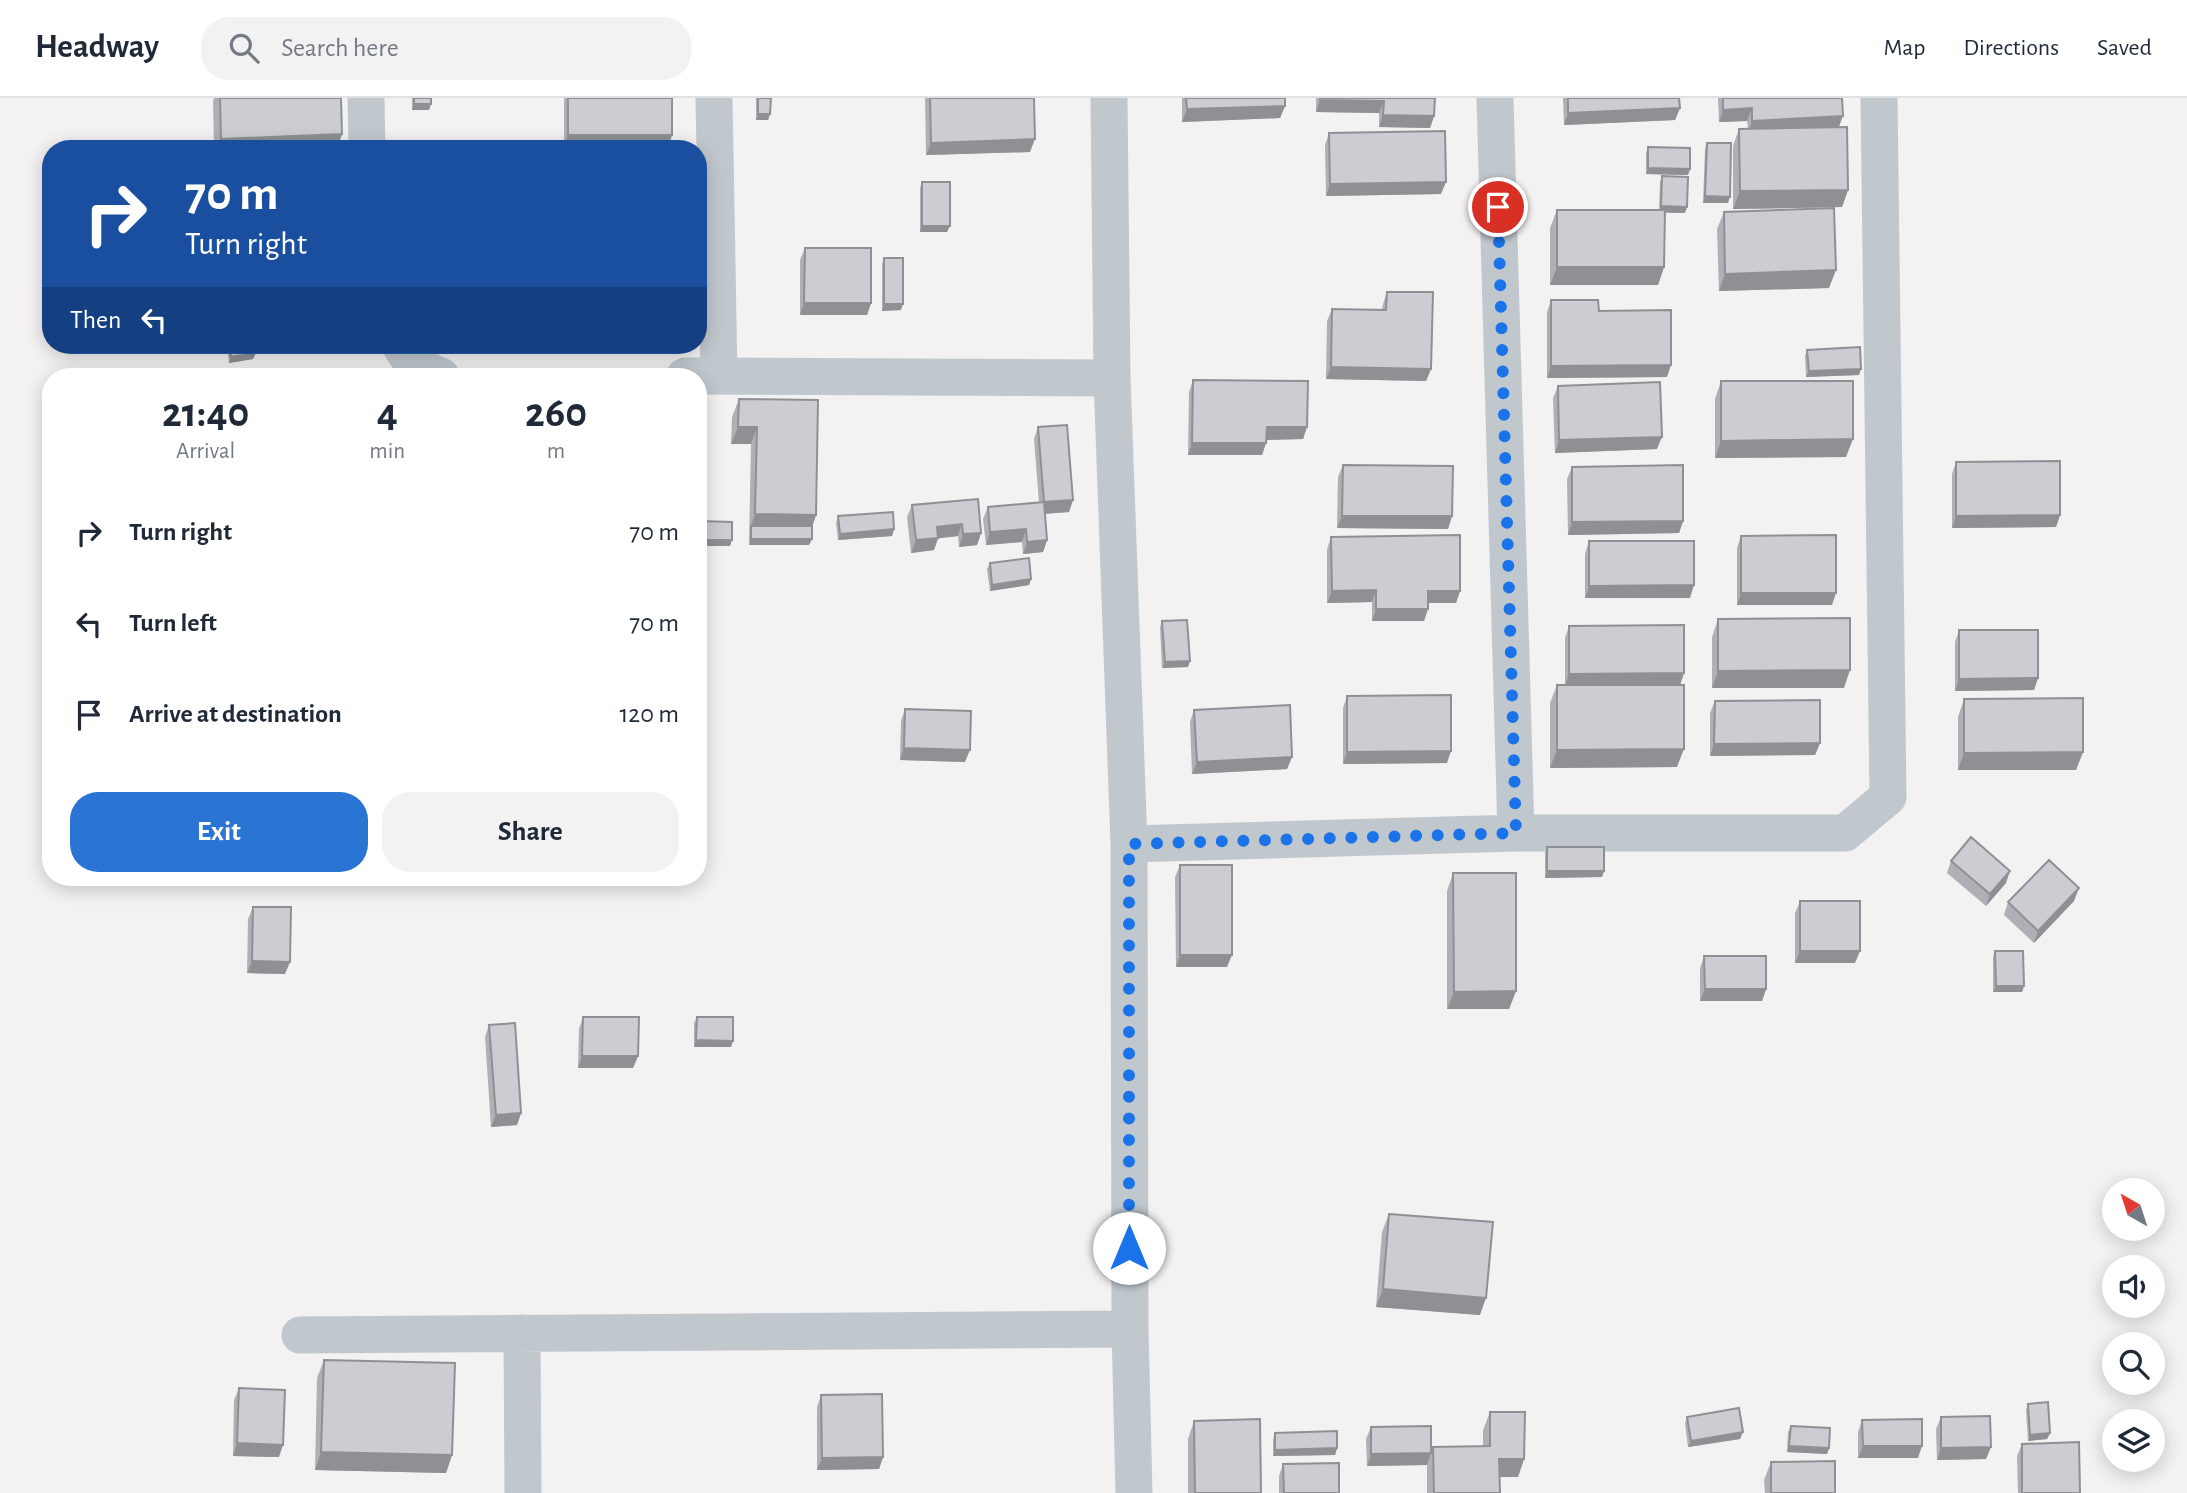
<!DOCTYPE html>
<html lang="en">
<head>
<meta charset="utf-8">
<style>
	body { margin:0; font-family:"Alegreya Sans",sans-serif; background:#f2f2f3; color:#1f2937; height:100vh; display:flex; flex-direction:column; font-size:26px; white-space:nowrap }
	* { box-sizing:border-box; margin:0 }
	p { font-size:23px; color:#747a83 }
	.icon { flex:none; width:38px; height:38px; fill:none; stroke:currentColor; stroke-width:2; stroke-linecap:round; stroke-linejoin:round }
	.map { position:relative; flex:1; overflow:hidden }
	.side { position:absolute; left:42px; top:270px; width:665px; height:518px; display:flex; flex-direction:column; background:#fff; border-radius:28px; box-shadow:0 4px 18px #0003 }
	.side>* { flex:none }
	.hud { position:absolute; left:42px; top:42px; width:665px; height:214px; border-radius:28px; box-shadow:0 4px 18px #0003; background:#1a4fa0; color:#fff; overflow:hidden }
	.needle { width:46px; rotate:321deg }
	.buttons { position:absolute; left:2102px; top:1080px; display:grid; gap:14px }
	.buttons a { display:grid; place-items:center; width:63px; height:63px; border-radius:50%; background:#fff; box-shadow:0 4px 18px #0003; font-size:35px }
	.pin { position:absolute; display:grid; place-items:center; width:60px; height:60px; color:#fff; margin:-30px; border:4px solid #fff; border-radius:50%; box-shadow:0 2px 7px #0007 }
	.me { position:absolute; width:77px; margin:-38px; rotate:0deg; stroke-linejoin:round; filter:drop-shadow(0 0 5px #0008) }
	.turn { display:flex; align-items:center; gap:24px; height:147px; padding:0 28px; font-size:32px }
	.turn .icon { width:91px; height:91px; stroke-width:2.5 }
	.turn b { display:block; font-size:49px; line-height:60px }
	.then { display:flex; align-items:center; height:66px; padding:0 28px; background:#0003; gap:14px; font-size:26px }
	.eta { display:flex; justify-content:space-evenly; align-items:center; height:119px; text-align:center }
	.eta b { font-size:42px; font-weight:700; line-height:49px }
	.action { display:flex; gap:14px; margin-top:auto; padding:14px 28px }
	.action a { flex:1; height:80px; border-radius:28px; background:#2a75d4; color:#fff; font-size:28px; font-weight:700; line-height:80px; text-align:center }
	.action a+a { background:#f2f2f3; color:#1f2937 }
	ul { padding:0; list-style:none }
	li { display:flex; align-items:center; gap:21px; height:91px; padding:0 28px }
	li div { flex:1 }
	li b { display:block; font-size:26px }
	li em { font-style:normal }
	header { display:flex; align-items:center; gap:42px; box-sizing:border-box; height:98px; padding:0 35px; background:#fff; border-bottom:2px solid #e0e1e3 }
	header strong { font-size:33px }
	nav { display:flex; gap:38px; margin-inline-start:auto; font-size:24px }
	.search { width:490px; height:63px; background:#f2f2f3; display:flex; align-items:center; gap:18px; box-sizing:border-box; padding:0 24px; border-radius:28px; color:#747a83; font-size:26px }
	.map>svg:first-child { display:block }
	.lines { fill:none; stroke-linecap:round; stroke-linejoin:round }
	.minor { stroke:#c0c8ce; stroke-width:37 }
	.wall { fill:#afb0b5 }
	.shaded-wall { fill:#8e9094 }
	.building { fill:#cbcdd3; stroke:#8e9094; stroke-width:2 }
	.route { stroke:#1a73e8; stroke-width:12; stroke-dasharray:0 21.6 }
</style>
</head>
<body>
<header>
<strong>Headway</strong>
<div class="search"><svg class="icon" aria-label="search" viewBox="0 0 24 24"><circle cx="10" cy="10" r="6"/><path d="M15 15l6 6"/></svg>Search here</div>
<nav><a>Map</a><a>Directions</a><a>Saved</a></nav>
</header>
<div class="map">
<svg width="2187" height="1395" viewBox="0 0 2187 1395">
	<rect width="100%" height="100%" fill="#f3f1f1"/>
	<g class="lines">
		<path class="minor" d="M366,0L367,51
			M714,0L719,277
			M1109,0L1112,280L1129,746L1130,1231L1134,1395
			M1495,0L1516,735
			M400,247L412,266L441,278
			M685,278L1112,280
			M1129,746L1516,735H1845L1888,699L1879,0
			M522,1235L523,1395
			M300,1237L1130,1231"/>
	</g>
	<path class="wall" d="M214,0H341L342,36L337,51H214L213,3Z
		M412,0H431L429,12H412Z
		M564,0H672V37L668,49H564Z
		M756,0H771L770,16L768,22H756Z
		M925,0H1034L1030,54L926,57Z
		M1182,0H1285V8L1280,20L1182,24Z
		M1316,0H1435L1434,18L1430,30L1379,29V15L1316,14Z
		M1563,0H1679L1680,10L1675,22L1564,27Z
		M1718,0H1842L1839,29L1848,92L1842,109L1733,111V48L1739,31L1748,30L1747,23L1719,24Z
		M1329,35L1441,96L1326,98L1325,47Z
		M1707,45L1728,105H1703L1705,51Z
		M1648,49L1690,71L1688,77L1646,76V55Z
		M1662,78L1685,115H1665L1664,169L1658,187H1550V130L1557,112H1659L1660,85Z
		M922,84L947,134H920V90Z
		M1724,114L1829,190L1719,193L1717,131Z
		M805,150L871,205L867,217H800V162Z
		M884,160L901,212L882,213V166Z
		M1387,194L1431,271L1426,283L1326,281L1327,223L1332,211L1382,212L1383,206Z
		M1551,202L1599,213L1667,279L1547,280V214Z
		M227,247H255L253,261L229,265Z
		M1807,252L1859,277L1806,279L1805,258Z
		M1193,282L1307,329L1303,341L1266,342V345L1262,357H1188L1189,294Z
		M1721,283L1846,359L1715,360V301Z
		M1558,288L1657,351L1555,355L1553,300Z
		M739,301L816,417L812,429V441L809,447H749L751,346H731L732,319Z
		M1038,329L1073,402L1069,414L1045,416L1047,442L1043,454L1023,456L1022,444L986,447L983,421L988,409L1039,405L1034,341Z
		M1956,364L2060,417L2056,429L1952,430V376Z
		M1343,367L1452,418L1448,431L1337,430L1338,379Z
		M1572,369L1683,423L1679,435L1568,437L1567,381Z
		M912,407L981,435L977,447L959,449L958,438L938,440L934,452L911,455L907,419Z
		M838,418L894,431L892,438L838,442L836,425Z
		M1741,438L1832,507H1737V450Z
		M1331,439L1460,493L1456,505H1428L1424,523H1372V504L1327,505V451Z
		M1589,443L1690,500H1585V456Z
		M990,465L1031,481L1029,487L990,493L987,471Z
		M1718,521L1844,590H1712V539Z
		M1162,523L1188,569L1162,570L1160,529Z
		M1569,528L1684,575L1680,587L1677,669L1550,670V605L1557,587H1565V540Z
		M1959,532L2038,580L2034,592L1955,593V544Z
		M1347,598L1447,665L1343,666V610Z
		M1964,601L2083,654L2076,672H1958V619Z
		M1715,603L1820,645L1815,657L1710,658V615Z
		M905,611L965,664L900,662L901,623Z
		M1194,612L1292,659L1287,671L1192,676L1190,624Z
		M1547,749L1604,773L1602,779L1545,780V755Z
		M1951,763L2006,785L1986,808L1947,775Z
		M1180,767L1227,869H1176L1175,779Z
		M1453,775L1516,893L1509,911H1447V793Z
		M1800,803L1855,865H1795V815Z
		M2074,803L2034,845L2004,817L2008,804Z
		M253,809L285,876L247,875L248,821Z
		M1995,853L2024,888L2022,894H1993V859Z
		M1704,858L1766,891L1762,903H1700V870Z
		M583,919L638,958L633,970H578L579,931Z
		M697,919L731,949H694V925Z
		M489,927L521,1015L517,1027L491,1029L485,939Z
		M1389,1116L1480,1217L1376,1209L1382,1134Z
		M324,1262L452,1357L446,1375L315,1372L317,1280Z
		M239,1290L279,1359L233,1358L234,1302Z
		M821,1297L883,1359L879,1371L817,1372V1309Z
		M2028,1306L2050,1335L2047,1341L2028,1343L2026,1312Z
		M1490,1314L1524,1361L1518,1379H1500V1395H1427V1367L1367,1368L1366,1341L1371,1329L1431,1355L1433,1349H1483V1332Z
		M1687,1319L1740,1341L1688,1349L1685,1325Z
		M1941,1319L1991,1349L1986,1361L1937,1362L1936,1331Z
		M1862,1322L1918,1360H1858V1334Z
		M1194,1323L1261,1395H1188V1341Z
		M1791,1328L1829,1350L1827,1356L1787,1354L1788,1334Z
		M1275,1335L1337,1350L1335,1357L1273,1358V1341Z
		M2022,1346L2080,1395H2018L2017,1358Z
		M1771,1364L1835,1395H1765L1764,1382Z
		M1283,1366L1339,1395H1279V1378Z"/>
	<path class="shaded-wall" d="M1320,2L1384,3L1379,15L1316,14Z
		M414,6H431L429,12H412Z
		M1285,8L1280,20L1182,24L1187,11Z
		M1680,10L1675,22L1564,27L1568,15Z
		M1752,10L1747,23L1719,24L1723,12Z
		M758,16H770L768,22H756Z
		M1383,17L1434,18L1430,30L1379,29Z
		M1843,18L1838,31L1748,35L1752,23Z
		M342,36L337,51H217L221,41Z
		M568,37H672L668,49H564Z
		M1035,41L1030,54L926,57L931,45Z
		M1648,70L1690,71L1688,77L1646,76Z
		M1446,84L1441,96L1326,98L1330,86Z
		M1848,92L1842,109L1733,111L1740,93Z
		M1705,98L1730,99L1728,105H1703Z
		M1661,108L1687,109L1685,115L1659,114Z
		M922,128H950L947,134H920Z
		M1557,169H1664L1658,187H1550Z
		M1836,172L1829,190L1719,193L1725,176Z
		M804,205H871L867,217H800Z
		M884,206H903L901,212L882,213Z
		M256,255L253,261L229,265L231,259Z
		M1671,267L1667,279L1547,280L1551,268Z
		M1331,269L1431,271L1426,283L1326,281Z
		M1861,271L1859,277L1806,279L1809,273Z
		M738,329H757L751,346H731Z
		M1267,329H1307L1303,341L1262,342Z
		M1662,339L1657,351L1555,355L1559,342Z
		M1853,341L1846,359L1715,360L1721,343Z
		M1192,345H1266L1262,357H1188Z
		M1073,402L1069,414L1040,416L1044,404Z
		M755,416L816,417L810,435L751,428Z
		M2060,417L2056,429L1952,430L1956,418Z
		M1342,418H1452L1448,431L1337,430Z
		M1683,423L1679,435L1568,437L1572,424Z
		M962,426L958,438L933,441L937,429Z
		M894,431L892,438L838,442L840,436Z
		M1026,431L1022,444L986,447L990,434Z
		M981,435L977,447L959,449L963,436Z
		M938,440L934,452L911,455L916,442Z
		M751,441H812L809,447H749Z
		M698,442H732L730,448H698Z
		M1047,442L1043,454L1023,456L1027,444Z
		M1031,481L1029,487L990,493L992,487Z
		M1694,487L1690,500H1585L1589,488Z
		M1376,492L1372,504L1327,505L1332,493Z
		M1428,493H1460L1456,505H1424Z
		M1741,495H1836L1832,507H1737Z
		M1376,511H1428L1424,523H1372Z
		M1190,563L1188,569L1162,570L1165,564Z
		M1850,572L1844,590H1712L1718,573Z
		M1684,575L1680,587L1565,588L1569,576Z
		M2038,580L2034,592L1955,593L1959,581Z
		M1820,645L1815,657L1710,658L1714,646Z
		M904,650L970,652L965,664L900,662Z
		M1684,651L1677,669L1550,670L1557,652Z
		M1451,653L1447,665L1343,666L1347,654Z
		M2083,654L2076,672H1958L1964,655Z
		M1292,659L1287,671L1192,676L1197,664Z
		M1547,773H1604L1602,779L1545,780Z
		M2010,773L2006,785L1986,808L1990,796Z
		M2079,790L2074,803L2034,845L2038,833Z
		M1800,853H1860L1855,865H1795Z
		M1180,857H1232L1227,869H1176Z
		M252,863L290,864L285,876L247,875Z
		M1996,888H2024L2022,894H1993Z
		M1705,891H1766L1762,903H1700Z
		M1516,893L1509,911H1447L1454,894Z
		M696,942L733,943L731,949H694Z
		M582,958H638L633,970H578Z
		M521,1015L517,1027L491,1029L496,1017Z
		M1383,1191L1486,1200L1480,1217L1376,1209Z
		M1743,1334L1740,1341L1688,1349L1691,1343Z
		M2050,1335L2047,1341L2028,1343L2030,1337Z
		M237,1345L283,1347L279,1359L233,1358Z
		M1789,1348L1829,1350L1827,1356L1787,1354Z
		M1863,1348H1922L1918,1360H1858Z
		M1991,1349L1986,1361L1937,1362L1941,1350Z
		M1337,1350L1335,1357L1273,1358L1275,1352Z
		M321,1354L452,1357L446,1375L315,1372Z
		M1431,1355L1427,1367L1367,1368L1371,1356Z
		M883,1359L879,1371L817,1372L822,1360Z
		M1499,1361H1524L1518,1379H1493Z"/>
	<path class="building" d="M220,0H341L342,36L221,41Z
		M414,0H431V6H414Z
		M568,0H672V37H568Z
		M758,0H771L770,16H758Z
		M930,0H1034L1035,41L931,45Z
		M1186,0H1285V8L1187,11Z
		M1320,0H1435L1434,18L1383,17L1384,3L1320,2Z
		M1568,0H1679L1680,10L1568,15Z
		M1723,0H1842L1843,18L1752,23V10L1723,12Z
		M1847,29L1848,92L1740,93L1739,31Z
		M1445,33L1446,84L1330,86L1329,35Z
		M1707,45H1731L1730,99L1705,98Z
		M1648,49L1690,50V71L1648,70Z
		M1662,78L1688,79L1687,109L1661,108Z
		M922,84H950V128H922Z
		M1834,110L1836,172L1725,176L1724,114Z
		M1557,112H1665L1664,169H1557Z
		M805,150H871V205H804Z
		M884,160H903V206H884Z
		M1387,194H1433L1431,271L1331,269L1332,211L1386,212Z
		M1551,202H1598L1599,213L1671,212V267L1551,268Z
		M229,247H255L256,255L231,259Z
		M1860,249L1861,271L1809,273L1807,252Z
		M1193,282L1308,283L1307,329H1267L1266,345H1192Z
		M1721,283H1853V341L1721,343Z
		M1660,284L1662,339L1559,342L1558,288Z
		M739,301L818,302L816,417L755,416L757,329H738Z
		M1067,327L1073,402L1044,404L1047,442L1027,444L1026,431L990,434L988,409L1044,404L1038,329Z
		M2060,363V417L1956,418V364Z
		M1343,367L1453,368L1452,418H1342Z
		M1683,367V423L1572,424V369Z
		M978,401L981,435L963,436L962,426L937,429L938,440L916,442L912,407Z
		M893,414L894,431L840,436L838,418Z
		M698,423L732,424V442H698Z
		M751,428H812V441H751Z
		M1460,437V493H1428V511H1376V492L1332,493L1331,439Z
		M1836,437V495H1741V438Z
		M1589,443H1694V487L1589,488Z
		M1029,460L1031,481L992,487L990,465Z
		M1850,520V572L1718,573V521Z
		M1187,522L1190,563L1165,564L1162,523Z
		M1684,527V575L1569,576V528Z
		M1959,532H2038V580L1959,581Z
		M1557,587H1684V651L1557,652Z
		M1451,597V653L1347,654V598Z
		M2083,600V654L1964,655V601Z
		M1820,602V645L1714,646L1715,603Z
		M1290,607L1292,659L1197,664L1194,612Z
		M905,611L971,613L970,652L904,650Z
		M1971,739L2010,773L1990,796L1951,763Z
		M1547,749H1604V773H1547Z
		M2049,762L2079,790L2038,833L2008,804Z
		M1180,767H1232V857H1180Z
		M1453,775H1516V893L1454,894Z
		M1800,803H1860V853H1800Z
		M253,809H291L290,864L252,863Z
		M1995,853H2023L2024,888H1996Z
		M1704,858H1766V891H1705Z
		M583,919H639L638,958H582Z
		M697,919H733V943L696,942Z
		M515,925L521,1015L496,1017L489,927Z
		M1389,1116L1493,1124L1486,1200L1383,1191Z
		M324,1262L455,1265L452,1357L321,1354Z
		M239,1290L285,1292L283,1347L237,1345Z
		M882,1296L883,1359L822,1360L821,1297Z
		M2048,1304L2050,1335L2030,1337L2028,1306Z
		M1739,1310L1743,1334L1691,1343L1687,1319Z
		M1490,1314H1525L1524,1361H1499L1500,1395H1434L1433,1349L1490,1348Z
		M1990,1318L1991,1349L1941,1350V1319Z
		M1260,1321L1261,1395H1195L1194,1323Z
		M1922,1321V1348H1863L1862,1322Z
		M1431,1328V1355L1371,1356V1329Z
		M1791,1328L1830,1330L1829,1350L1789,1348Z
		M1337,1333V1350L1275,1352V1335Z
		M2079,1344L2080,1395H2022V1346Z
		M1835,1363V1395H1771V1364Z
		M1339,1365V1395H1284L1283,1366Z"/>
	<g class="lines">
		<path class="route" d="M1129,1150V746L1516,735L1498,109"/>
	</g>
</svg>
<div class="buttons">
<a><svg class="needle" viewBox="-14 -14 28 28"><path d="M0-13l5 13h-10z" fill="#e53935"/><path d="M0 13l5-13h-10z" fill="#747a83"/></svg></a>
<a><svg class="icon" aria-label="sound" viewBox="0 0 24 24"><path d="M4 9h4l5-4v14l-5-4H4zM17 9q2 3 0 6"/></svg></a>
<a><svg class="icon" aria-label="search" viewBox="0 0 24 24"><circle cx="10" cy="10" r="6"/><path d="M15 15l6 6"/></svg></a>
<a><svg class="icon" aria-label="layers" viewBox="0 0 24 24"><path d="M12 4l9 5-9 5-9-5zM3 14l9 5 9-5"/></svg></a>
</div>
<div class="pin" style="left:1498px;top:109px;background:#d93025"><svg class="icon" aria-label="arrive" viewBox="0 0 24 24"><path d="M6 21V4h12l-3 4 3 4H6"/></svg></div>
<svg class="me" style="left:1129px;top:1150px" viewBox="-20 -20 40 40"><circle r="19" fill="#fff"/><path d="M0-13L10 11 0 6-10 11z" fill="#1a73e8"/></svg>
<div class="hud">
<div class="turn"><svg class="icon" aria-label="right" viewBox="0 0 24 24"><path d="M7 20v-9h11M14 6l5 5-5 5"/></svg><div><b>70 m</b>Turn right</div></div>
<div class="then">Then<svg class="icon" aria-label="left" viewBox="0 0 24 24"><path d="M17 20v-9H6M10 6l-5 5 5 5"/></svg></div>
</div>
<section class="side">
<div class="eta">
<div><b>21:40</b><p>Arrival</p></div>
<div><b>4</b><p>min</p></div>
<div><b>260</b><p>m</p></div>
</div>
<ul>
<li><svg class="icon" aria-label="right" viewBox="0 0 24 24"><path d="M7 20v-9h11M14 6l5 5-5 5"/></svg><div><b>Turn right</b></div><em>70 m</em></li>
<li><svg class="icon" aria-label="left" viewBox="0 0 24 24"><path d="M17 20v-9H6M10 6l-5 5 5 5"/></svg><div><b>Turn left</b></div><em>70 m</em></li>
<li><svg class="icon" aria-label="arrive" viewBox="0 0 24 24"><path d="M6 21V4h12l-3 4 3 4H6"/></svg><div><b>Arrive at destination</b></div><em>120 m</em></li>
</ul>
<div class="action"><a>Exit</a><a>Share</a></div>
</section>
</div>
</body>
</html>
